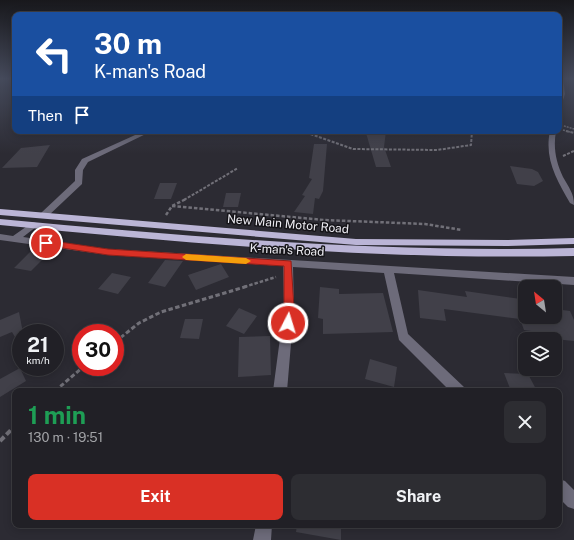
<!DOCTYPE html>
<html lang="en">
<head>
<meta charset="utf-8">
<style>
	body { margin:0; font-family:"Public Sans",sans-serif; background:#2d2d32; color:#f1f3f6; height:100vh; display:flex; flex-direction:column; font-size:15px; white-space:nowrap }
	* { box-sizing:border-box; margin:0 }
	p { font-size:13px; color:#a2a3a7 }
	.icon { flex:none; width:22px; height:22px; fill:none; stroke:currentColor; stroke-width:2; stroke-linecap:round; stroke-linejoin:round }
	.map { position:relative; flex:1; overflow:hidden }
	.sheet { position:absolute; left:12px; top:388px; width:550px; height:140px; display:flex; flex-direction:column; background:#212026; border-radius:8px; box-shadow:0 2px 10px #0003,0 0 0 1px #3e3e43 }
	.sheet>* { flex:none }
	.top-card { position:absolute; left:12px; top:12px; width:550px; height:122px; border-radius:8px; box-shadow:0 2px 10px #0003,0 0 0 1px #3e3e43; background:#1a4fa0; color:#fff; overflow:hidden }
	.needle { width:26px; rotate:330deg }
	.controls { position:absolute; left:518px; top:280px; display:grid; gap:8px }
	.controls a { display:grid; place-items:center; width:44px; height:44px; border-radius:8px; background:#212026; box-shadow:0 2px 10px #0003,0 0 0 1px #3e3e43; font-size:20px }
	.speed { position:absolute; left:12px; top:324px; display:flex; gap:8px; font-size:20px; font-weight:700; text-align:center }
	.speed>* { display:grid; place-content:center; width:52px; height:52px; border-radius:50%; background:#212026; box-shadow:0 2px 10px #0003,0 0 0 1px #3e3e43; line-height:1 }
	.speed small { font-size:10px; font-weight:400 }
	.speed .limit { border:6px solid #d22; background:#fff; color:#111 }
	.pin { position:absolute; display:grid; place-items:center; width:34px; height:34px; color:#fff; margin:-17px; border:2px solid #fff; border-radius:50%; box-shadow:0 1px 4px #0007 }
	.me { position:absolute; width:44px; margin:-22px; rotate:5deg; stroke-linejoin:round; filter:drop-shadow(0 0 3px #0008) }
	.turn { display:flex; align-items:center; gap:14px; height:84px; padding:0 16px; font-size:18px }
	.turn .icon { width:52px; height:52px; stroke-width:2.5 }
	.turn b { display:block; font-size:28px; line-height:34px }
	.then { display:flex; align-items:center; height:38px; padding:0 16px; background:#0003; gap:8px; font-size:15px }
	.round { display:grid; place-items:center; flex:none; width:42px; height:42px; border-radius:8px; background:#2d2d32 }
	.headline { display:flex; align-items:center; justify-content:space-between; height:68px; padding:0 16px }
	h1 { font-size:24px; font-weight:700; line-height:30px; color:#1e9e55 }
	.cta { display:flex; gap:8px; margin-top:auto; padding:8px 16px }
	.cta a { flex:1; height:46px; border-radius:8px; background:#d93025; color:#fff; font-size:16px; font-weight:700; line-height:46px; text-align:center }
	.cta a+a { background:#2d2d32; color:#f1f3f6 }
	.map>svg:first-child { display:block }
	.building { fill:#414049 }
	.lines { fill:none; stroke-linecap:round; stroke-linejoin:round }
	.path-far4 { stroke:#717078; stroke-width:1.5; stroke-dasharray:2 1; stroke-linecap:butt }
	.path-far3 { stroke:#717078; stroke-width:2; stroke-dasharray:3 1.5; stroke-linecap:butt }
	.path-far2 { stroke:#717078; stroke-width:2.5; stroke-dasharray:3.5 2; stroke-linecap:butt }
	.path-far1 { stroke:#717078; stroke-width:3; stroke-dasharray:4.5 2.5; stroke-linecap:butt }
	.path { stroke:#717078; stroke-width:4; stroke-dasharray:6 3; stroke-linecap:butt }
	.minor { fill:#6d6b7a; fill-rule:evenodd }
	.trunk { fill:#bbb5d6; fill-rule:evenodd }
	.route { fill:#d93025; stroke:#8d1f18 }
	.slow { fill:#f59e0b }
	.labels { text-anchor:middle; stroke-width:3; stroke-linejoin:round; paint-order:stroke }
	.street-label { font-size:12px; fill:#edecf2; stroke:#151418 }
</style>
</head>
<body>
<div class="map">
<svg width="574" height="540" viewBox="0 0 574 540">
	<rect width="100%" height="100%" fill="#2c2b33"/>
	<path class="building" d="M373,131H386L384,147L391,167H376L366,133L372,134Z
		M314,144H327L323,191L319,199L315,198L313,214L294,212L305,196L302,195L312,179L309,178Z
		M50,145L37,167L2,168L21,148Z
		M510,166L532,169L538,172L543,181L534,186L517,184Z
		M160,183H177L171,199H154Z
		M226,193H241L238,207H223Z
		M34,248L51,251L31,271L14,268Z
		M165,260L183,261L165,287L148,283Z
		M221,264L229,277L196,290L188,275Z
		M112,273L131,277L118,294L98,289Z
		M320,287L339,289V294L383,293L393,332L323,334V319L318,318Z
		M418,290L467,297L465,291L521,299L525,317H555V309L570,311L574,320V341L554,339L553,334L524,330L520,319L444,309L446,321L420,318Z
		M239,308L257,316L244,334L226,326Z
		M19,312L23,333H21V347L12,332L0,337V320Z
		M185,319H203L199,339L180,338Z
		M270,336L271,375L238,377L239,337Z
		M370,359L397,367L394,387L365,379Z
		M20,368L26,381L0,397V379Z
		M504,373L528,374L537,391H511Z
		M297,525H341V540L296,532Z"/>
	<g class="lines">
		<path class="path-far4" d="M561,125L574,129
			M563,130L570,132
			M302,131L305,132"/>
		<path class="path-far3" d="M302,131L353,149L437,150L471,145L472,131
			M566,131L574,133
			M563,156L574,151
			M184,200L238,168"/>
		<path class="path-far2" d="M172,206L324,220L425,224L462,230
			M166,215L172,206L186,199
			M244,287L276,277"/>
		<path class="path-far1" d="M115,342L139,323L161,312L248,286
			M55,391L83,367"/>
		<path class="path" d="M0,441L15,426"/>
		<path class="minor" d="M559,78H563L565,94L562,103L559,105Z
			M144,131H152L88,162L83,170L82,184L47,217H41L40,215L41,213L75,181V170L82,159Z
			M550,131H556C553,148 556,162 563,177C569,188 574,193 574,205L570,203C557,180 544,159 550,131Z
			M33,222L36,223L37,225L36,227L23,237L108,249L574,277V285L394,273L408,334L464,387L466,391H450L399,340L384,273L293,267L294,308L287,391H273L284,308L283,266L108,255L0,240V234L13,236Z
			M559,479L565,481L574,490V509L568,507L559,498Z
			M256,525H272L271,540H253Z"/>
		<path class="trunk" d="M0,209L356,239L508,240L574,238V244L508,246L356,245L0,215Z
			M0,219C191,237 382,253 574,248V256C380,260 192,244 0,225Z"/>
	</g>
	<linearGradient id="sky" x2="0" y2="1"><stop stop-color="#18181c"/><stop offset="0.51" stop-color="#454a5b"/><stop offset="1" stop-color="#454a5b" stop-opacity="0"/></linearGradient>
	<rect width="574" height="154" fill="url(#sky)"/>
	<path class="route" d="M46,240L108,249L291,261L294,308L293,323L288,327L283,323L284,308V266L108,255L43,245L42,243Z"/>
	<path class="slow" d="M186,254L246,258L251,261L246,264L186,260L182,257Z"/>
	<g class="labels">
		<g class="street-label">
			<text transform="translate(288 224) rotate(5)" y="4">New Main Motor Road</text>
			<text transform="translate(287 250) rotate(3)" y="4">K-man's Road</text>
		</g>
	</g>
</svg>
<div class="controls">
<a><svg class="needle" viewBox="-14 -14 28 28"><path d="M0-13l5 13h-10z" fill="#e53935"/><path d="M0 13l5-13h-10z" fill="#a2a3a7"/></svg></a>
<a><svg class="icon" aria-label="layers" viewBox="0 0 24 24"><path d="M12 4l9 5-9 5-9-5zM3 14l9 5 9-5"/></svg></a>
</div>
<div class="speed"><div>21<small>km/h</small></div><div class="limit">30</div></div>
<div class="pin" style="left:46px;top:243px;background:#d93025"><svg class="icon" aria-label="arrive" viewBox="0 0 24 24"><path d="M6 21V4h12l-3 4 3 4H6"/></svg></div>
<svg class="me" style="left:288px;top:323px" viewBox="-20 -20 40 40"><circle r="17" fill="#d93025" stroke="#fff" stroke-width="3"/><path d="M0-11L8 9 0 5-8 9z" fill="#fff"/></svg>
<div class="top-card">
<div class="turn"><svg class="icon" aria-label="left" viewBox="0 0 24 24"><path d="M17 20v-9H6M10 6l-5 5 5 5"/></svg><div><b>30 m</b>K-man's Road</div></div>
<div class="then">Then<svg class="icon" aria-label="arrive" viewBox="0 0 24 24"><path d="M6 21V4h12l-3 4 3 4H6"/></svg></div>
</div>
<section class="sheet">
<div class="headline"><div><h1>1 min</h1><p>130 m · 19:51</p></div><a class="round"><svg class="icon" aria-label="close" viewBox="0 0 24 24"><path d="M6 6l12 12M18 6L6 18"/></svg></a></div>
<div class="cta"><a>Exit</a><a>Share</a></div>
</section>
</div>
</body>
</html>
